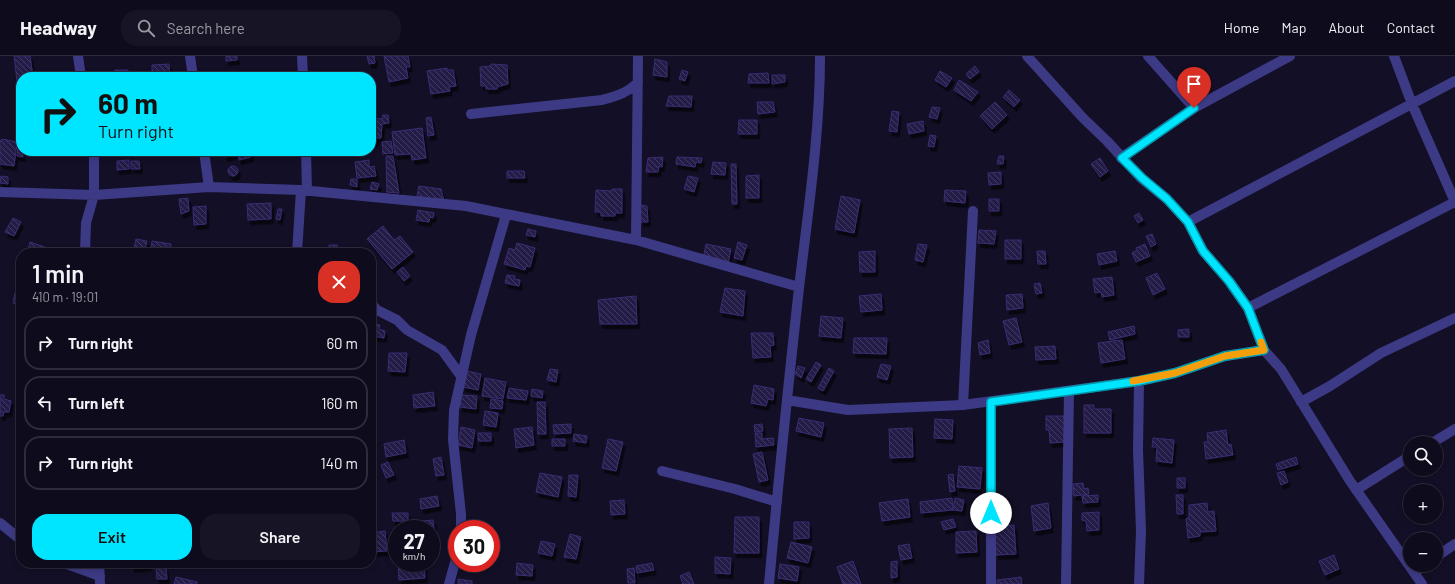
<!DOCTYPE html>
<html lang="en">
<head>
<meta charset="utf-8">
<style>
	body { margin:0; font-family:Barlow,sans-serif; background:#171425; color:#f1f3f6; height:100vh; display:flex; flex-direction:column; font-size:15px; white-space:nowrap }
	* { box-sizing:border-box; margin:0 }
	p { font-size:13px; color:#9b9ba3 }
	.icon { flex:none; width:22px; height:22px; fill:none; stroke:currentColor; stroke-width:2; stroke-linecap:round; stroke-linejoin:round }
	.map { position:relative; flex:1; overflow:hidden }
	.panel { position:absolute; left:16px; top:192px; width:360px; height:320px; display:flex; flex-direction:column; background:#0e0b1c; border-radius:16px; box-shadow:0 2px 6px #0003,0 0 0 1px #2e2b3b }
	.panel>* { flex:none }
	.hud { position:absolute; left:16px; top:16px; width:360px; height:84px; border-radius:16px; box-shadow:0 2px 6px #0003,0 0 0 1px #2e2b3b; background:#00e5ff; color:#111; overflow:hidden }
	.controls { position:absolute; left:1403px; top:380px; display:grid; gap:8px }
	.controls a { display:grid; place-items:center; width:40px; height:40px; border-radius:50%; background:#0e0b1c; box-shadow:0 2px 6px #0003,0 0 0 1px #2e2b3b; font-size:20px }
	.speed { position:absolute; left:388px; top:464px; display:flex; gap:8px; font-size:20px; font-weight:700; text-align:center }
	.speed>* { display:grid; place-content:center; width:52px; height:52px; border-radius:50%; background:#0e0b1c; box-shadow:0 2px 6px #0003,0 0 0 1px #2e2b3b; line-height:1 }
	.speed small { font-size:10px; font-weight:400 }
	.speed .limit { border:6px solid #d22; background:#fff; color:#111 }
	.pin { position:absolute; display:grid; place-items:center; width:34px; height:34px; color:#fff; margin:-41px -17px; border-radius:50% 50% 50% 0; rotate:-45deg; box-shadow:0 0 4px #0007 }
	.pin .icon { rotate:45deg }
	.me { position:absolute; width:44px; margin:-22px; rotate:0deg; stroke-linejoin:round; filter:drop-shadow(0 0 3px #0008) }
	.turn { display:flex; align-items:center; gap:14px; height:84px; padding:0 16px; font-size:18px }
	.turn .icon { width:52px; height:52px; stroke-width:2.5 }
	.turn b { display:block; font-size:28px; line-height:34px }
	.round { display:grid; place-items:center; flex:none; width:42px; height:42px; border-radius:16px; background:#171425 }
	.head { display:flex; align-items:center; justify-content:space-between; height:68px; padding:0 16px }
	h1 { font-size:24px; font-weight:600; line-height:30px }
	.action { display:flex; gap:8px; margin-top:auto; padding:8px 16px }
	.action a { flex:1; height:46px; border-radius:16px; background:#00e5ff; color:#111; font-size:16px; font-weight:600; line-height:46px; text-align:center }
	.action a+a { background:#171425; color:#f1f3f6 }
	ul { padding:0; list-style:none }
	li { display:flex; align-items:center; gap:12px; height:54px; margin:0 8px 6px; padding:0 8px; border:2px solid #2e2b3b; border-radius:16px }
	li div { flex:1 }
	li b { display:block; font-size:15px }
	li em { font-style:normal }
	header { display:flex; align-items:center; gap:24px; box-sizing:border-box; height:56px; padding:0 20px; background:#0e0b1c; border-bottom:1px solid #2e2b3b }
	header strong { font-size:19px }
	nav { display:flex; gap:22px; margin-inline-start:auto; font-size:14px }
	.search { width:280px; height:36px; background:#171425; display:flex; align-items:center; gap:10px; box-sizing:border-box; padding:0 14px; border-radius:16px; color:#9b9ba3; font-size:15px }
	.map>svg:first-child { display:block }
	.building { fill:url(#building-back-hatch); stroke:#3b2d73; filter:url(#shadow) }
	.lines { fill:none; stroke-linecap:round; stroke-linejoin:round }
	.minor { stroke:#3d3a85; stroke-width:10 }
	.route-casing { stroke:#0095a6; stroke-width:10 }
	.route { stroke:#00e5ff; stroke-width:7 }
	.slow { stroke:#f59e0b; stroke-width:7 }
</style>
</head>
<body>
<header>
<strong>Headway</strong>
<div class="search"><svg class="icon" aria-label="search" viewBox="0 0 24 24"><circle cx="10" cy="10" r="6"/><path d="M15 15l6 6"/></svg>Search here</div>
<nav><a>Home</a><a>Map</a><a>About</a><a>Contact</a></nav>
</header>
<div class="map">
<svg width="1455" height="528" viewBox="0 0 1455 528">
	<defs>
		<pattern id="building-back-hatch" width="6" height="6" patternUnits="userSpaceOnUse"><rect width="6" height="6" fill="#241b47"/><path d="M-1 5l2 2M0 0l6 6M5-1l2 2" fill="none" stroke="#433b63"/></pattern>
		<filter id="shadow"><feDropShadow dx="2.5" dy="4.5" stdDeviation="0" flood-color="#0009"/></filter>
	</defs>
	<rect width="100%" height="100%" fill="#130f26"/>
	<path class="building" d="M14,0H30L33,21H21V33H18Z
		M226,0H237V4L226,5Z
		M367,0H374L375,7L369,8Z
		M384,0H408L410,11H406L408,22L389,26Z
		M655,3L667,6V21L653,19Z
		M169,8L170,21H152V9Z
		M491,8L507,9L508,28L497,31V33H486V30H481L480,11L491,10Z
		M975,10L979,16L970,23L966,18Z
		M447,12L448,14H453L456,30L449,31L450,35L431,38L427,15Z
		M115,14H128L127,21H114Z
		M682,14L688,16L685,25L679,23Z
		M940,15L952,22L946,31L935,24Z
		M768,17L769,27H748L749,18Z
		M772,19H785V26L772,28Z
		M959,24L978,36L971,45L954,34Z
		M1009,34L1020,44L1014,51L1003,41Z
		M669,40H692L691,51L666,50Z
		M757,46H773L775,56L758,58Z
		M995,46L1007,59L992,73L980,60Z
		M932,51L940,52L937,63L929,61Z
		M892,55L899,56L897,76L889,75Z
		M383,59H388L389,67L382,68L381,82H376V86H371V62L382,63Z
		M431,61L434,79L428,80L426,62Z
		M739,64H757V78H738Z
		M923,65L924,75L909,78L907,68Z
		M422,72L426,102L412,104L411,98L395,99L392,76Z
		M930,79L936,80L934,91L928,90Z
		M2,83L17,86L14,110L0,108V85Z
		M391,85L393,97L383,98L382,86Z
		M18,89H21L23,101L17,100Z
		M224,95H250L251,101L239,104L238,98L225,101Z
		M386,100H393L399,137L387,136Z
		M999,100H1004L1003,108H997Z
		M663,101L662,111L659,110L658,116H646L648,102Z
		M677,101L702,102L701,107L696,106L695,111L676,108Z
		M1100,102L1108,115L1100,121L1091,108Z
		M129,104V113L117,114V105Z
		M369,104V111L374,110L376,120L357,122L355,106Z
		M131,105H139L140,113H131Z
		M713,106L726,107L725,119L711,118Z
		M731,108H736L737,148H732Z
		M228 115a5 5 0 1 1 10 0a5 5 0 1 1-10 0Z
		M507,115H524L525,122H507Z
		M1001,116V128L989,129L988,117Z
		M759,119V142H746V120Z
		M1,120L8,121V128L0,127Z
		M688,120L698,122L694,136L684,133Z
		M351,123H357V131L350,129Z
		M372,126L379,128L377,134L370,133Z
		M419,130L441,133L444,145L417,140Z
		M612,133H622V157H615V160H601V156H595L596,134L612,135Z
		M945,134L966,135L965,147L944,145Z
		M841,140L860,144L854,177L835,173Z
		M188,142L189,155L181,158L179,143Z
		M989,143H999V155H989Z
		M271,147V163L248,164L247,148Z
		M640,149L647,150L648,166H641Z
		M206,150V168L194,169L193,151Z
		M278,153H282L280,164L276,163Z
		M418,154L434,157L433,162L430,161L429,166L416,164Z
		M1139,157L1143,164L1138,167L1134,160Z
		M13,162L21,166L14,180L5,176Z
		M383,170L394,184L400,180L413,196L392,213L367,183Z
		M528,173L536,175L535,181L526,179Z
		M979,174L996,175L994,188L978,187Z
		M1152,178L1156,188L1151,191L1146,180Z
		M136,183L147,185L144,197L133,196Z
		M1005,184H1021V203H1005Z
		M152,185L171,188L170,197H150Z
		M30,186L62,197H27Z
		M738,186L747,189L742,204L734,202Z
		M517,187L535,192L530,211L526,210L525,214L504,208L509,192L515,194Z
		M706,188L731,193L728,208L703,203Z
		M918,188L927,189L923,206L915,204Z
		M1145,188L1150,200L1136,206L1132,197L1137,194L1136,192Z
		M329,189H337L338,193H342V197H313V195L329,194Z
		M875,195V216H860L859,196Z
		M1037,195H1045L1046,208H1038Z
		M1115,195L1117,205L1099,209L1097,198Z
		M403,211L410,220L404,225L397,216Z
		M1157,217L1165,233L1153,239L1146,222Z
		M507,219L515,220L514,223L520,224L519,230L505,227Z
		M1112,221L1114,239L1102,241L1101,236L1095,237L1093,223Z
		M1040,227L1042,237L1036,238L1034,228Z
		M725,232L745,235L743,260L720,256Z
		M15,237L21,238V249L13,247Z
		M881,238L882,254L861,256L859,240Z
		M1022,238L1023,252L1007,254L1006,239Z
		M636,240L637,268H600L598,244Z
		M821,260L843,262L841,282L819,280Z
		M1016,262L1022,286L1009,289L1003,265Z
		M375,268L380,269L379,273L385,275L384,282L373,280Z
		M1134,270L1135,278L1110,284L1108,276Z
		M1189,273V281H1178V274Z
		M751,277H773L774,289L770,290L771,301L753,302Z
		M854,282H887L886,298L853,297Z
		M988,284L990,297L980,299L978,287Z
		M1122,284L1125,303L1101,307L1098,287Z
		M1055,290L1056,303L1036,304L1035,291Z
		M389,297H407L405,316L388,315Z
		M816,306L821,309L811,326L806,323Z
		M881,308L891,310L887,324L877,321Z
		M798,310L805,312L801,322L795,318Z
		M829,312L834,315L823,335L818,332Z
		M550,313L558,314L556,326L547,324Z
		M467,315L481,318L478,334L463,331Z
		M485,322L506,326L503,343L482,340Z
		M754,329L774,333L773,344L768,343L766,350L751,347Z
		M509,332L528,335L526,344L507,342Z
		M532,333L543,335L542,342L531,340Z
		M433,336L435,350L414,352L413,339Z
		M0,339H4V343L11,345L9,356H4L3,360H0Z
		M461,339L477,340L476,353L460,351Z
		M491,343L503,345L502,353L490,352Z
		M537,346H545L546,378H538Z
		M1084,349H1094V353H1111V377H1084Z
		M485,355L498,357L496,371L483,369Z
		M1046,360H1066V386L1050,387L1049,374H1046Z
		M799,362L824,367L821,381L796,375Z
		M935,363L953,364L952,383L934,382Z
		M571,368V377L554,378L553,369Z
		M762,368L763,375L755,376L754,369Z
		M461,371L475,374L472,392L458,389Z
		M532,371L534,389L516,392L514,373Z
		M912,372L913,401L890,402L889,373Z
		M1226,374L1228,389L1231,388L1233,399L1206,403L1204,386H1208L1207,377Z
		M478,377H491V385H478Z
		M755,377H762V383L773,382L774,389L756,391Z
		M574,378L587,380L586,387L573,385Z
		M1153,382L1174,384L1172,407L1156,405L1157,391H1152Z
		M552,383H565V390H552Z
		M608,383L623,386L616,415L602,412Z
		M404,384L406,397L386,401L384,388Z
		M762,396L768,424L759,426L753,398Z
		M441,401L444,419L436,420L433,403Z
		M1296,401L1298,408L1278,414L1276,408Z
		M388,406L394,419L386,422L381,409Z
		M959,410L982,412L980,433L957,431Z
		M1284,415L1288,426L1281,429L1277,417Z
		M540,417L562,421L558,441L536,436Z
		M953,418L955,435L950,436L948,419Z
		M569,419H578L576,441L568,440Z
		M1177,422H1185V432H1177Z
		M1083,427L1084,433L1088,432L1089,438L1074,440L1073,428Z
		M1098,439V446L1083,447L1082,440Z
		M1176,439H1183V458H1177Z
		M437,440L439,450L421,453L420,443Z
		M952,442L953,454L921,457L920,446Z
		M955,442L964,444L962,455L953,454Z
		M908,443L910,461L882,465L879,447Z
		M624,444L625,458L611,459L610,445Z
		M1048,447L1051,472L1034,475L1031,450Z
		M1207,447L1208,456L1214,455L1216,475L1200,476V480L1188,482L1186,463L1189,462V449Z
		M1099,456V474L1087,475L1086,465L1082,464V457Z
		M392,457H408V465H393Z
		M735,461H759V497H734Z
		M953,463L956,471L944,474L941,466Z
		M433,464L435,482L431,483V473H414L413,466Z
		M794,466H809V482L794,483Z
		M1014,469L1016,498L996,499L994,471Z
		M385,475L387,495L371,496V477Z
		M976,475L977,496L956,497V476Z
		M570,478L581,481L576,503L564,501Z
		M541,485L555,488L552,500L538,497Z
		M791,486L812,491L808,507L787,502Z
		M909,488L912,502L901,504L898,490Z
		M1334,499L1339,513L1325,519L1319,505Z
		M715,501L731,502L730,518L715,517Z
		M853,505L861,528H843L837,511Z
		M897,505V521L891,522V506Z
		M132,507H148L149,510L132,512Z
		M398,507H424L425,522L399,524Z
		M517,507L533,509L532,520L516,519Z
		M652,507L654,514L637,517L636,510Z
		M780,508L799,511L797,525L778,522Z
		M166,512L167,523H157L156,513Z
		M634,512L635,527H628L627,513Z
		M689,516L694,528H683L680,520Z
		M176,521L197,526V528H174Z
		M1021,521L1022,528H997V524Z
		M458,523L472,525V528H458Z"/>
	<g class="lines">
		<path class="minor" d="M78,0L81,21
			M190,0L193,21
			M302,0L303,21
			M1027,0L1083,62L1107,85L1141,122L1167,143L1188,166L1203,195L1229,225L1248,252L1264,294L1281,313L1350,425L1422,528
			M1148,0L1194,52
			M1394,0L1412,48L1455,146
			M471,58L602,44C616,40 628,37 638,26
			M204,95L209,131
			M306,95L307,135
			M1121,102L1194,52L1290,0
			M0,136L94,139L209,131L301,134L466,150L636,184L799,231
			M1188,166L1455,25
			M636,184L638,0
			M85,197L86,167L94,139V95
			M297,197L301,134
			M371,247L377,254L397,264L407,274L442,294L461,320
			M1248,252L1455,146
			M1139,325L1138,394L1141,475L1139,528
			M787,344L848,354L963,349L1139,325L1175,317L1225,300L1264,294
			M991,346V528
			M1301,346L1330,330L1381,297L1455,262
			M963,349L973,155
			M1432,387L1455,373
			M662,415L735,433L777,446
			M1356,434L1410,400
			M0,467L21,484
			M461,473V458L453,384L454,354L471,279L506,159
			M1436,501L1455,488
			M64,507L100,520
			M99,507L100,528
			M1415,516L1424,509
			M449,528L457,499
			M769,528C778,429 788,331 799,232C808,155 820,78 820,0
			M1066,528L1069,335"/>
	</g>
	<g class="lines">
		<g class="route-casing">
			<path id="route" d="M991,457V346L1139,325L1175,317L1225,300L1264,294L1248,252L1229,225L1203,195L1188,166L1167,143L1142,122L1122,102L1194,52"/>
		</g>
		<use href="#route" class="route"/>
		<path class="slow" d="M1133,325L1175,317L1225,300L1264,294L1261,286"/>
	</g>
</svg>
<div class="controls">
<a><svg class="icon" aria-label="search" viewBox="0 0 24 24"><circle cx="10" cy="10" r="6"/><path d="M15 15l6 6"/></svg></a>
<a>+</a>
<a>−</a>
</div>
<div class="speed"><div>27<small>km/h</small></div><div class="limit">30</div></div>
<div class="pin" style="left:1194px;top:52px;background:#d93025"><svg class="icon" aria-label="arrive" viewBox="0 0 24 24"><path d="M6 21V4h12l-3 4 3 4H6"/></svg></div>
<svg class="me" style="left:991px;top:457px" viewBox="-20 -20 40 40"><circle r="19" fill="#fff"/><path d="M0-13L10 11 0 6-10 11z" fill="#00e5ff"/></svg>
<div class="hud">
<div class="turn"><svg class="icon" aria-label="right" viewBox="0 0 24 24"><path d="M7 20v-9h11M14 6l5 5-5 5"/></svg><div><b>60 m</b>Turn right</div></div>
</div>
<section class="panel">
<div class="head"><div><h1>1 min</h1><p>410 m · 19:01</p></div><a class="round" style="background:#d93025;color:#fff"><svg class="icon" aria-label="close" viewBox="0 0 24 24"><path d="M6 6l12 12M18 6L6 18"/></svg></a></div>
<ul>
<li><svg class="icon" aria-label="right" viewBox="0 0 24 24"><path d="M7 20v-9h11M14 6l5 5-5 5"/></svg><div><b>Turn right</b></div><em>60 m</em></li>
<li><svg class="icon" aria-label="left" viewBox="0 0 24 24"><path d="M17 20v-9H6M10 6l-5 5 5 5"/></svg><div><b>Turn left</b></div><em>160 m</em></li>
<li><svg class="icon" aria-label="right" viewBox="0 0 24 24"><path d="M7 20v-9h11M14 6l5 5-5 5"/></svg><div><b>Turn right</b></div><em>140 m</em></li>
</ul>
<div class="action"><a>Exit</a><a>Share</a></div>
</section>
</div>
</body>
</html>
